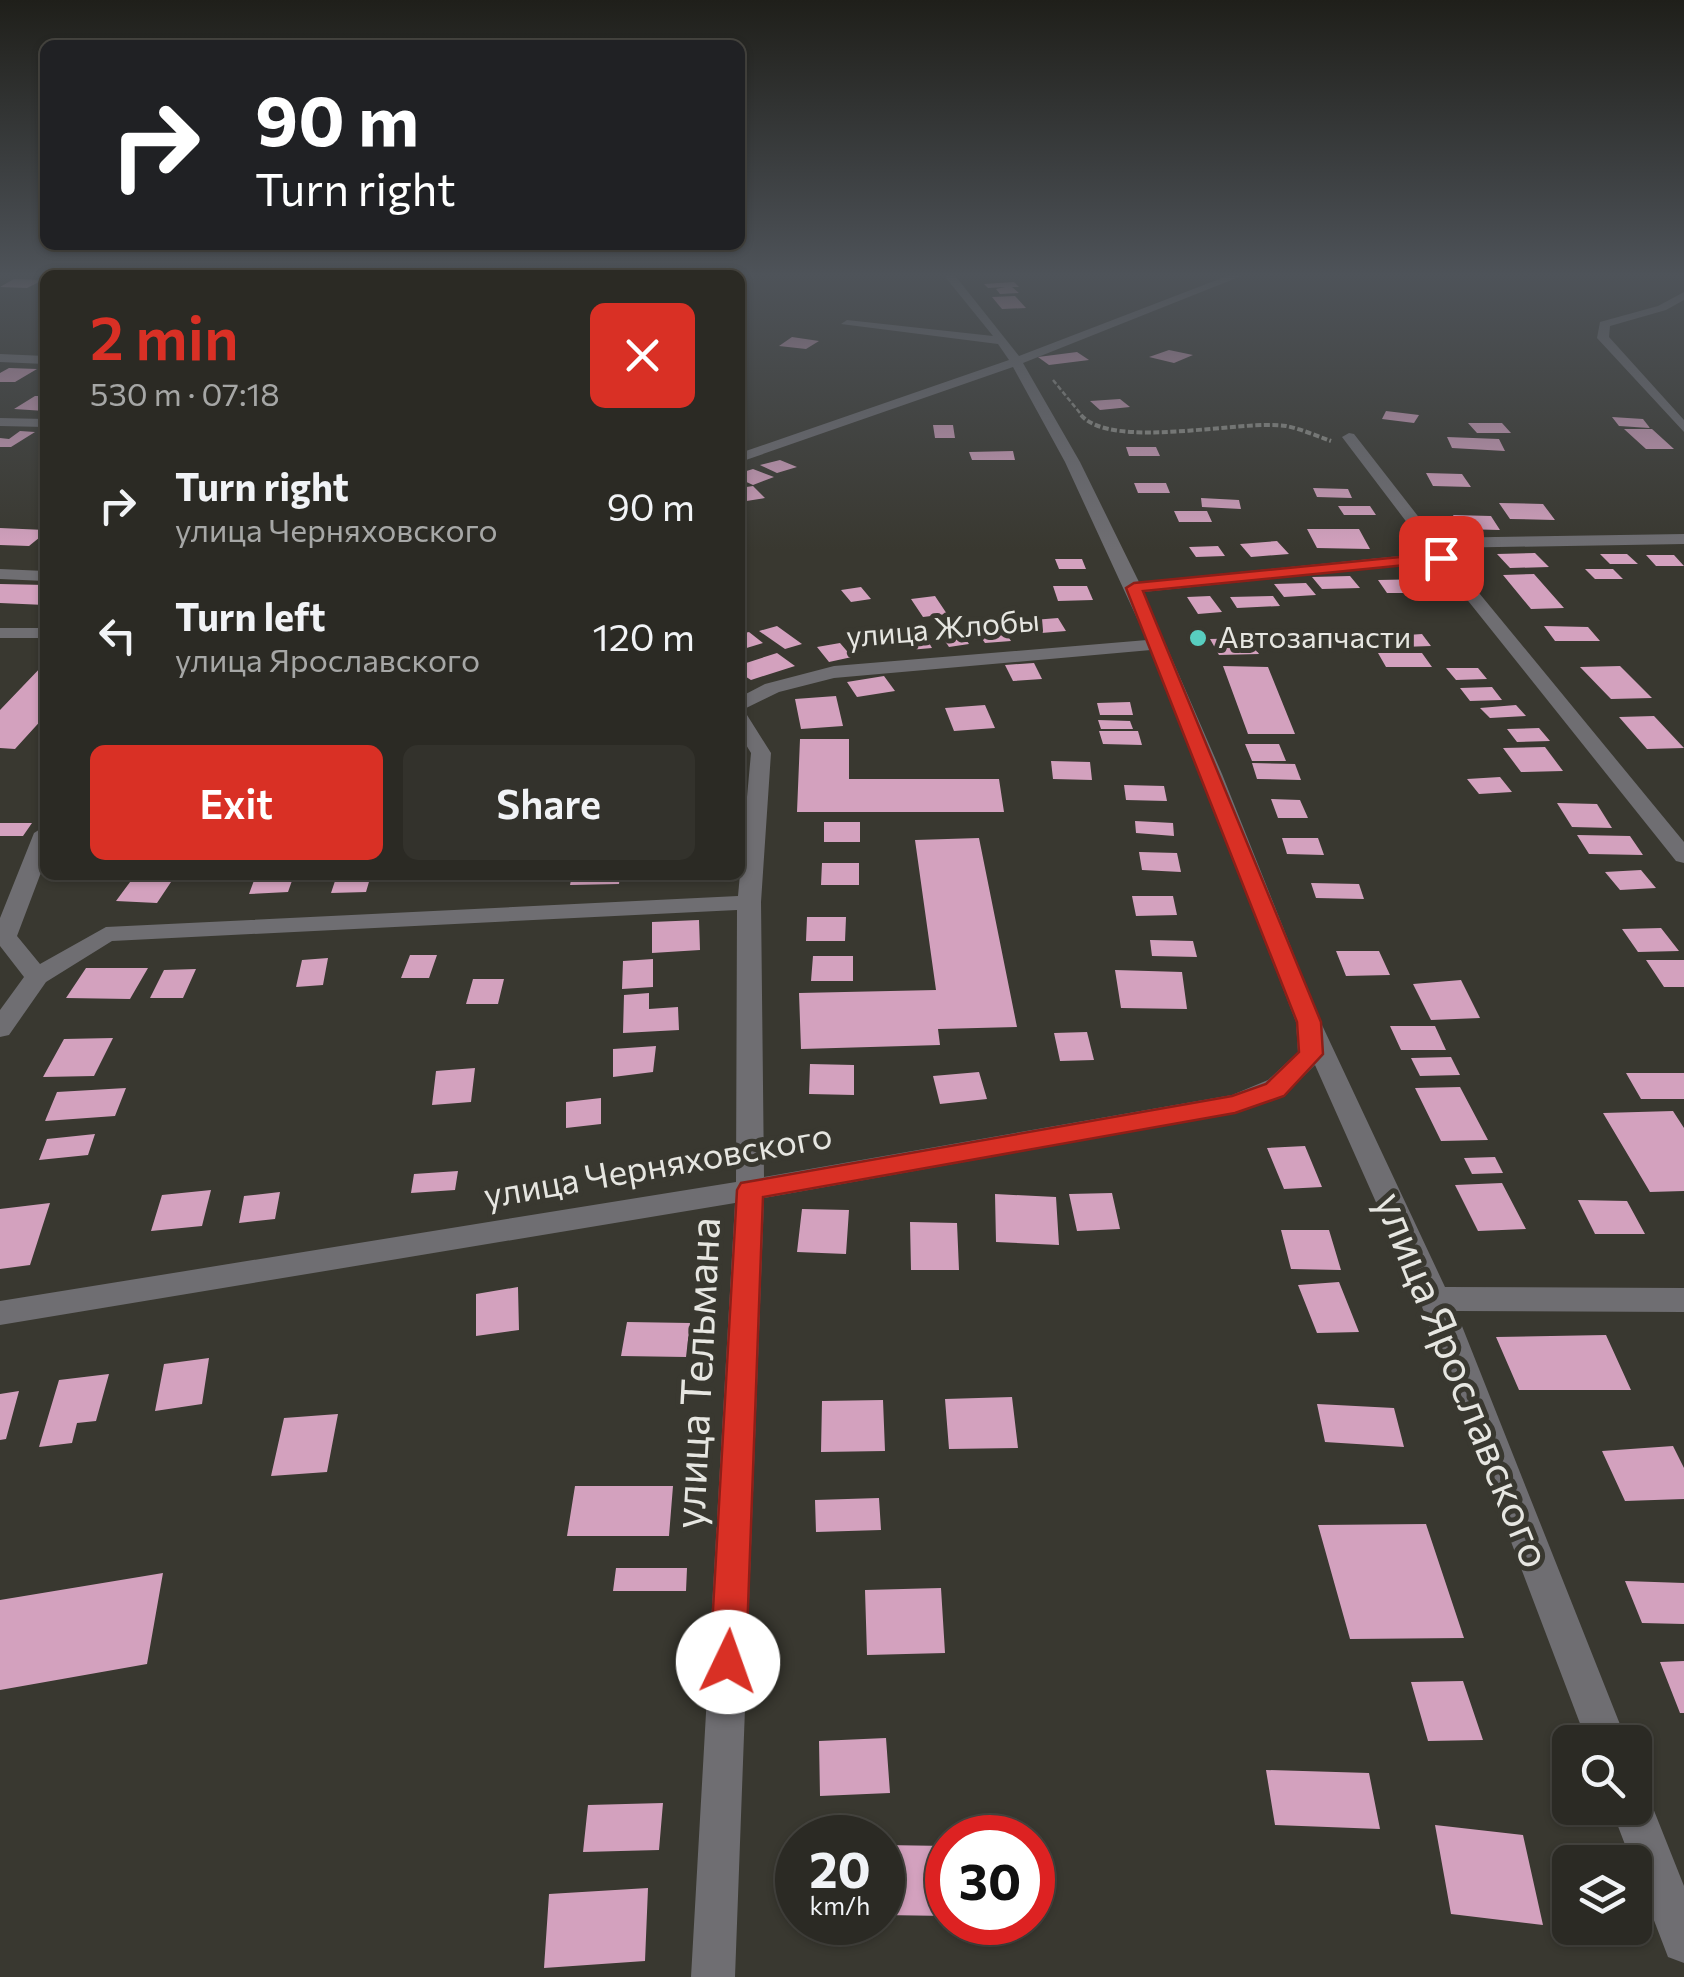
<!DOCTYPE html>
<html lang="en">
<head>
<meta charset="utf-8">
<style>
	body { margin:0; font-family:Commissioner,sans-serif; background:#33322c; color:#f1f3f6; height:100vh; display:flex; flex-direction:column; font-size:38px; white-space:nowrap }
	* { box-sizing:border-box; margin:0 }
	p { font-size:32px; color:#a6a7a6 }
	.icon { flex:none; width:55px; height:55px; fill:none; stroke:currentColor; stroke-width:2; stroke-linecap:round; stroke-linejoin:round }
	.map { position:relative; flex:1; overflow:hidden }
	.panel { position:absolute; left:40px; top:270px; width:705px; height:610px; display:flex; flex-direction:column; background:#2b2a24; border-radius:15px; box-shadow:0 2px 8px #0004,0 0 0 2px #474641 }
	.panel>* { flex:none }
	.guide { position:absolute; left:40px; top:40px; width:705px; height:210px; border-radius:15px; box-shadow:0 2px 8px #0004,0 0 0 2px #474641; background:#202124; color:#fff; overflow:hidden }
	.controls { position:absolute; left:1552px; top:1725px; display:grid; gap:20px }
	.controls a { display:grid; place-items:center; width:100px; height:100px; border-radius:15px; background:#2b2a24; box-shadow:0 2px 8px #0004,0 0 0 2px #474641; font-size:50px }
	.speed { position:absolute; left:775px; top:1815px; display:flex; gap:20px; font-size:50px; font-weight:700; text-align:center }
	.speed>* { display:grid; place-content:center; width:130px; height:130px; border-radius:50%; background:#2b2a24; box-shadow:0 2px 8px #0004,0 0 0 2px #474641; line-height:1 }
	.speed small { font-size:25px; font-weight:400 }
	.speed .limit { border:15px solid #d22; background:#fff; color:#111 }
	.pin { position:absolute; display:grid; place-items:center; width:85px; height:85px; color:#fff; margin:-42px; border-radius:20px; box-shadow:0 5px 15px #0006 }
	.me { position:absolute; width:110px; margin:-55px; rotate:3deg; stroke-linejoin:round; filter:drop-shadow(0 0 8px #0008) }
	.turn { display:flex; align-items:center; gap:35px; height:210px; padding:0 50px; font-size:45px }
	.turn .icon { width:130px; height:130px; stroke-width:2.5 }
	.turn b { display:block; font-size:70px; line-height:85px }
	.round { display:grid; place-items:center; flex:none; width:105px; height:105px; border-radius:15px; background:#33322c }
	.headline { display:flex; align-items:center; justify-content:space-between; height:170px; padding:0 50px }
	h1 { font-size:60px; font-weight:600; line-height:75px; color:#d93025 }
	.cta { display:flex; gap:20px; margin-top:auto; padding:20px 50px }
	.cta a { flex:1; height:115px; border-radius:15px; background:#d93025; color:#fff; font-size:40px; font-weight:600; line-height:115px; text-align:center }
	.cta a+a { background:#33322c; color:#f1f3f6 }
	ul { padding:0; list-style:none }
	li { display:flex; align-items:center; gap:30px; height:130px; padding:0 50px }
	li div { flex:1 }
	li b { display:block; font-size:38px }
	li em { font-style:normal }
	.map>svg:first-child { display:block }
	.building { fill:#d3a1be }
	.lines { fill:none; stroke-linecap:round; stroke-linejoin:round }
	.path-far1 { stroke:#91918a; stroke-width:2.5; stroke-dasharray:5 2.5; stroke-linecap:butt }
	.path { stroke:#91918a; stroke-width:4; stroke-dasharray:6 2.5; stroke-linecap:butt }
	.minor { fill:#6f6e72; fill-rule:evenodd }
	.route { fill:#d93025; stroke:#8d1f18; stroke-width:2.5 }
	.poi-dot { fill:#58cec0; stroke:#393830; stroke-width:4 }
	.labels { text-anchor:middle; stroke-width:10; stroke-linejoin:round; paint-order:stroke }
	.far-street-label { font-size:30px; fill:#e6e6e1; stroke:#393830 }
	.far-poi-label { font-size:30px; fill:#e6e6e1; stroke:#393830; text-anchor:start }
	.street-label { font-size:35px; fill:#e6e6e1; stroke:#393830 }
	.near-street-label { font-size:42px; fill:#e6e6e1; stroke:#393830 }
</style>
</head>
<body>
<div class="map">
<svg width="1684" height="1977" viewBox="0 0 1684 1977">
	<rect width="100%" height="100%" fill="#393830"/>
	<path class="building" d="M14,279L43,280L27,288L0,287Z
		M1014,282L1019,287H1012L1019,293L1000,294L996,289L1005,287L988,288L984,284Z
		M1015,296L1026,308L1002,309L992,297Z
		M792,337L819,341L806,349L779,346Z
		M1169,350L1193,355L1174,363L1149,357Z
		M1077,352L1089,360L1049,365L1038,357Z
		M9,368L37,369L15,382H0V373Z
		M35,396H45V411L14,409Z
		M1120,399L1130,407L1100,410L1090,401Z
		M1386,411L1419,415L1414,423L1382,419Z
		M1612,417L1643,419L1650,428L1619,426Z
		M1468,423H1502L1511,433H1477Z
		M933,425H953L955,438H935Z
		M1624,429H1652L1674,449H1646Z
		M20,431L35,432L11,447H0V438L9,439Z
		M1447,437L1499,439L1505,451L1452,448Z
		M1126,447H1156L1160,456H1129Z
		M1013,451L1015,460H972L969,452Z
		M780,460L797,467L777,473L760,465Z
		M753,469L774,477L753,485L740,479V473Z
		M1426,473L1462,474L1471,487L1433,486Z
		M1134,483H1166L1170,493H1138Z
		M753,486L765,498L740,502V488Z
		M1313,488L1348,489L1352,498L1317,497Z
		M1201,498L1239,500L1241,509L1202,507Z
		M1499,503L1543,504L1555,520L1510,519Z
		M1338,506H1370L1376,515H1344Z
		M1174,511H1207L1212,522H1179Z
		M1453,515L1491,516L1500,530L1461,529Z
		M0,528L45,530V533L29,546L0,545Z
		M1307,529H1359L1370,549L1317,548Z
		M1277,541L1289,554L1251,557L1240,544Z
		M1218,546L1225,556L1196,557L1189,547Z
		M1535,553L1549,567L1510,568L1497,554Z
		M1600,554H1627L1638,564H1610Z
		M1646,555H1674L1684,566H1656Z
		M1055,559H1082L1086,569H1059Z
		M1585,569H1613L1623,579H1595Z
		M1534,574L1564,608L1531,609L1503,575Z
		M1350,576L1360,588L1322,589L1312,577Z
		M1429,579L1439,593H1387L1378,580Z
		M1306,583L1316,595L1284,597L1274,584Z
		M0,584L45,585V605L0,603Z
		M1053,586H1087L1093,600L1058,601Z
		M861,587L871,599L851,602L841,590Z
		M935,596L947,614L923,617L911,599Z
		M1210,596L1222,612L1198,614L1187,597Z
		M1273,596L1280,606L1237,608L1230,597Z
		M1058,618L1066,631L1029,634L1021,621Z
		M777,626L802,644L785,649L759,631Z
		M957,626L969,644L949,647L937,629Z
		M1544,626L1588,627L1600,641H1555Z
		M1004,630L1011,641L985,643L978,633Z
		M749,632L763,643L740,650V634Z
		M924,634L932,648L909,650L902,636Z
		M1422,634L1431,646L1402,647L1393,636Z
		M1249,638L1259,654L1219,655L1210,639Z
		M840,643L852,657L829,662L817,647Z
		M777,653L795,666L751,680L740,673V665Z
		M1378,653H1422L1432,667H1386Z
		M45,663V716L15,749L0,748V710Z
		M1034,663L1042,679L1013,681L1005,665Z
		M1223,666L1268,667L1295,734H1248Z
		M1620,666L1652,698L1611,699L1580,667Z
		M1446,668H1478L1487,679L1456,680Z
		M884,676L895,691L857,697L847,682Z
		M1492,687L1502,700L1470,701L1460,688Z
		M836,696L843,726L801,729L795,699Z
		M1130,702L1133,715H1100L1097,703Z
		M985,705L995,728L954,731L945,708Z
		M1516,705L1526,716L1490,718L1480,708Z
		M1654,716L1684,748L1647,749L1619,717Z
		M1098,720L1130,721L1133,729H1101Z
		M1539,728L1550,741L1517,742L1507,729Z
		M1099,731H1138L1142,745L1103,744Z
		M800,739H849V779H999L1004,812H797Z
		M1245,744H1279L1286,761H1252Z
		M1545,747L1563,771L1521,772L1503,748Z
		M1051,761L1090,762L1092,780L1053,779Z
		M1252,763L1295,764L1301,780L1257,779Z
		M1500,777L1512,792L1479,794L1467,779Z
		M1124,785L1164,786L1167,801L1126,800Z
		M1271,799L1300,800L1308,818H1278Z
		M1557,803L1597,804L1612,828L1572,827Z
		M1135,821L1173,823L1174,836L1136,833Z
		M824,822H860V842H824Z
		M0,823H32L23,836H0Z
		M1577,835L1630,836L1643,855L1589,854Z
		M979,838L1017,1027L938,1029L940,1045L801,1049L799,993L936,990L915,840Z
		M1282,838H1318L1324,855L1287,854Z
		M1139,852L1177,853L1181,872L1142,870Z
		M822,863H859V885H821Z
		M1641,870L1656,888L1620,890L1605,872Z
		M256,875H294L288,892L249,894Z
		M337,875H371L366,892L331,893Z
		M572,875H620L619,884L570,885Z
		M133,878L173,879L157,903L116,901Z
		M1311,883L1359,884L1364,899L1316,898Z
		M1132,896H1173L1177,915L1136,916Z
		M807,917H846L845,941H806Z
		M699,920L700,950L652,953V922Z
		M1661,928L1679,951L1638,952L1622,929Z
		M1150,940L1193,941L1197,957L1152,956Z
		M1336,951H1379L1390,975L1346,976Z
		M410,955H437L429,978H401Z
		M813,956H853V981H811Z
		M328,958L323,985L296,987L302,960Z
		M653,959V987L622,989L623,961Z
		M1646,960H1684V987H1664Z
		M86,968H148L130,999L66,998Z
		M196,969L183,998H150L164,970Z
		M1115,970L1182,972L1187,1009L1121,1008Z
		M473,979H504L498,1004H466Z
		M1461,980L1480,1018L1431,1020L1413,984Z
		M649,993V1009L678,1007L679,1030L623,1033L624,995Z
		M1390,1026H1435L1446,1050H1401Z
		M1087,1032L1094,1060L1060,1061L1054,1033Z
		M113,1038L94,1076L43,1077L64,1039Z
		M656,1046L653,1072L613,1077V1049Z
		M1451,1057L1460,1075L1420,1076L1411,1058Z
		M810,1064L854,1065V1095L809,1094Z
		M475,1068L471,1102L432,1105L436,1071Z
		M979,1072L987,1099L940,1104L933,1076Z
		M1626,1073H1684V1099H1641Z
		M1460,1087L1488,1140L1441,1141L1415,1088Z
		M126,1088L115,1116L45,1121L57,1092Z
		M601,1098V1124L566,1128V1102Z
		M1673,1111L1684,1128V1191L1650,1192L1603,1113Z
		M95,1134L88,1155L39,1160L47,1139Z
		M1305,1146L1322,1187L1284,1189L1267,1148Z
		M1495,1157L1503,1173L1472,1174L1464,1158Z
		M458,1171L455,1190L411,1193L414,1174Z
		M1502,1183L1526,1229L1478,1231L1455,1185Z
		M211,1190L202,1226L151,1231L162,1195Z
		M280,1192L275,1219L239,1223L244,1196Z
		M1112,1193L1120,1229L1077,1231L1069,1194Z
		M995,1194L1056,1197L1059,1245L996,1242Z
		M1578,1200L1627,1201L1645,1234H1595Z
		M50,1203L30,1265L0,1269V1209Z
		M802,1209L849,1210L846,1254L797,1252Z
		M910,1222L957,1223L959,1270H911Z
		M1281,1230H1329L1341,1270L1291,1269Z
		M1339,1282L1359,1332L1317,1333L1298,1285Z
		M518,1287L519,1330L476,1336V1294Z
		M627,1322L690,1323L686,1357L621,1356Z
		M1606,1335L1631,1390H1519L1496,1337Z
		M209,1358L202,1404L155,1411L164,1364Z
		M109,1374L96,1421L77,1423L72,1443L39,1447L59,1380Z
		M19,1391L6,1439L0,1440V1394Z
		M1012,1397L1018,1448L949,1449L945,1399Z
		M883,1400L885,1451L821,1452L822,1401Z
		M1317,1404L1394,1408L1404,1447L1325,1442Z
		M338,1414L327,1472L271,1476L284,1418Z
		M1673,1446L1684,1468V1499L1625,1501L1602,1451Z
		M575,1486H673L669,1536H567Z
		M879,1498L881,1530L816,1532L815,1500Z
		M1426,1524L1464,1638L1350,1639L1318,1525Z
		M616,1568H687L686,1591H613Z
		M163,1573L147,1664L0,1690V1600Z
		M1625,1581L1684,1583V1624L1642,1623Z
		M941,1588L945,1653L867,1655L865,1590Z
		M1684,1661V1713H1680L1660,1662Z
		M1463,1681L1483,1740L1428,1741L1411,1682Z
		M886,1738L890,1793L820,1796L819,1741Z
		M1266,1770L1369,1773L1380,1829L1275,1825Z
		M663,1803L659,1850L583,1852L588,1805Z
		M1435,1825L1523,1835L1543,1925L1451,1914Z
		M882,1845L948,1846V1916L882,1915Z
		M648,1888L645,1961L544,1968L549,1894Z"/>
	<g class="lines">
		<path class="path-far1" d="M1053,380L1084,418"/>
		<path class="path" d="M1081,415C1112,451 1242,419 1286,426C1301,429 1317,436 1331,441"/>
		<path class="minor" d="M199,273H234L235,275H200Z
			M525,273H535L536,275H526Z
			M942,273H953L1019,356L1235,273H1249L1023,363L1080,462L1139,582L1430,553L1342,437L1349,433L1354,434L1435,538L1684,534V544L1442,548L1684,842V863L1676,861L1437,562L1143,592L1222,774L1322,1025L1445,1287L1684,1288V1312L1456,1311L1627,1742H1587L1419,1299L1315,1065L1287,1092L1235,1113L764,1198L735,1977H691L735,1203L0,1325V1301L736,1182L737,910L112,941L46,982L9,1035L0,1037V1010L24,977L0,946V918L34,833L45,826V862L17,936L40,964L106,927L738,896L751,753L740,735V713L747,715L771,753L761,902L764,1177L1232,1095L1268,1080L1298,1052L1296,1022L1151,650L834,678L779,692L740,711V697L765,684L834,666L1147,640L1065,462L1013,367L740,462V453L1009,360L998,344L841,324L847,320L993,336Z
			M1684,292V300L1666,310L1610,326L1609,337L1684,420V432L1597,338L1600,322L1658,306Z
			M0,354L45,356V364L0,362Z
			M0,418L45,419V427L0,426Z
			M0,569L45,571V581L0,579Z
			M0,628H45V638H0Z
			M1635,1789L1647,1793L1684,1886V1963L1668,1957L1611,1808H1635Z"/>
	</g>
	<linearGradient id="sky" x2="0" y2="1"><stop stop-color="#1f1f1a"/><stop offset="0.5" stop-color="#4e5359"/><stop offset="1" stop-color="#4e5359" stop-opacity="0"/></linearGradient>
	<rect width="1684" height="550" fill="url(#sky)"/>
	<path class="route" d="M1441,553L1448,558L1446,561L1143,591L1321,1022L1323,1054L1284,1096L1235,1113L763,1197L746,1662L740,1674L728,1679L716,1674L710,1662L737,1190L741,1183L1232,1096L1266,1084L1299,1052L1297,1022L1126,588L1134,583Z"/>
	<circle class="poi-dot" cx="1198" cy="638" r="10"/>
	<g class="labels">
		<g class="far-street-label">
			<text transform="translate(943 629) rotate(-5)" y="10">улица Жлобы</text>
		</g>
		<g class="far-poi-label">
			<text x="1218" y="648">Автозапчасти</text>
		</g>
		<g class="street-label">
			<text transform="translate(658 1166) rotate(-10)" y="12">улица Черняховского</text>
		</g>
		<g class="near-street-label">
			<text transform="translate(697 1373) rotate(-87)" y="15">улица Тельмана</text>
			<text transform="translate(1463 1380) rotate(68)" y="15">улица Ярославского</text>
		</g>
	</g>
</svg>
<div class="controls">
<a><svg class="icon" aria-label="search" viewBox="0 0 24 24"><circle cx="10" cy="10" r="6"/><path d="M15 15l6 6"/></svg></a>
<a><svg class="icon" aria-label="layers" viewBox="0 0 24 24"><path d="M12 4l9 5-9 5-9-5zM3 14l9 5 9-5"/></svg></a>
</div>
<div class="speed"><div>20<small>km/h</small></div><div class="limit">30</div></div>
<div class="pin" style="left:1441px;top:558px;background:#d93025"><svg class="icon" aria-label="arrive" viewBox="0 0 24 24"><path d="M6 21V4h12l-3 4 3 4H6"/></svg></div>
<svg class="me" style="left:728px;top:1662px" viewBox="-20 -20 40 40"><circle r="19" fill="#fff"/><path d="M0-13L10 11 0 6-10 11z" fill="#d93025"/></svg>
<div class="guide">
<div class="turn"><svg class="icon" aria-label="right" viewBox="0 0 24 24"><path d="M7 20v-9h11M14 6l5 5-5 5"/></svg><div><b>90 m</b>Turn right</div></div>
</div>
<section class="panel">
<div class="headline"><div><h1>2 min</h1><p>530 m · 07:18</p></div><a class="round" style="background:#d93025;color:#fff"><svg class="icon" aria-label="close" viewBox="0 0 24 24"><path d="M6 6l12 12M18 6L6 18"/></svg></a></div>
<ul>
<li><svg class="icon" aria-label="right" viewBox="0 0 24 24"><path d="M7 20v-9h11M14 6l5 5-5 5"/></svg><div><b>Turn right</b><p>улица Черняховского</p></div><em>90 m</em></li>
<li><svg class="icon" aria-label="left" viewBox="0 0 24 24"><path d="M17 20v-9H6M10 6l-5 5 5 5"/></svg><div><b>Turn left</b><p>улица Ярославского</p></div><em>120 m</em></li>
</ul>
<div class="cta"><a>Exit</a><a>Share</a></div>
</section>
</div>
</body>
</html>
